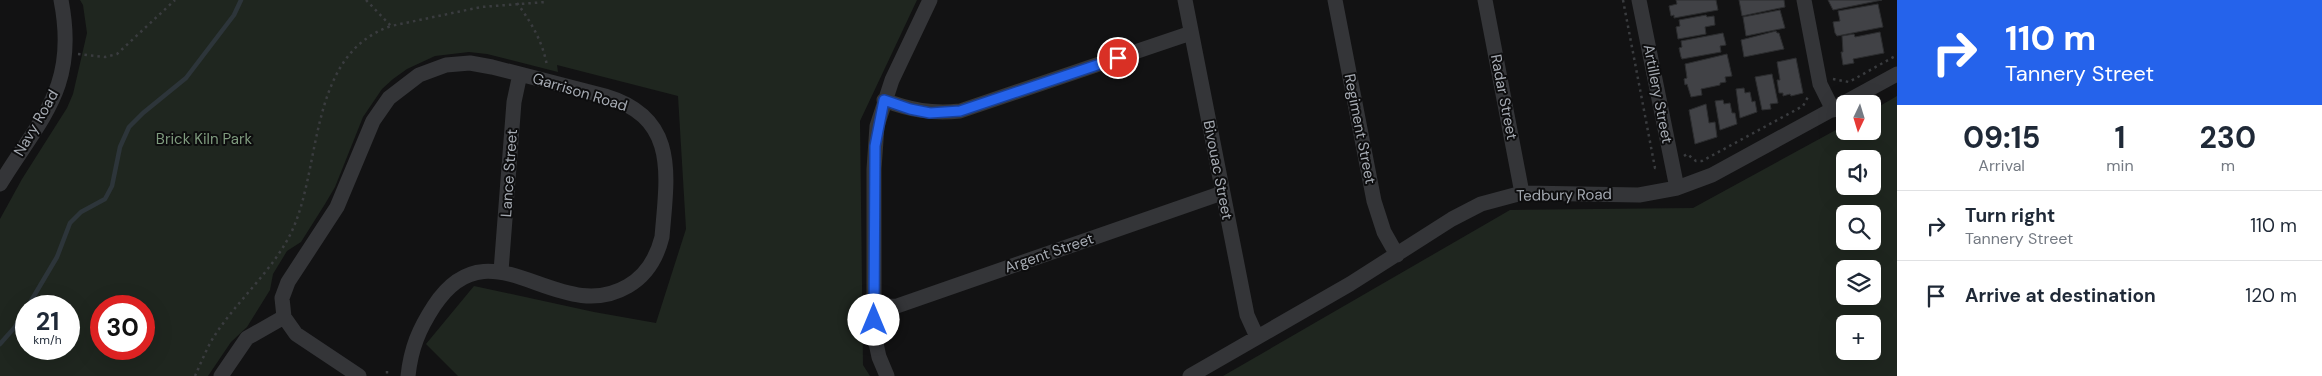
<!DOCTYPE html>
<html lang="en">
<head>
<meta charset="utf-8">
<style>
	body { margin:0; font-family:"DM Sans",sans-serif; background:#f2f2f3; color:#1f2937; height:100vh; display:flex; flex-direction:column; font-size:19px; white-space:nowrap }
	* { box-sizing:border-box; margin:0 }
	p { font-size:16px; color:#747a83 }
	.icon { flex:none; width:28px; height:28px; fill:none; stroke:currentColor; stroke-width:2; stroke-linecap:round; stroke-linejoin:round }
	.map { position:relative; flex:1; overflow:hidden }
	.panel { display:flex; flex-direction:column; background:#fff; width:425px }
	.panel>* { flex:none }
	.banner { background:#2563eb; color:#fff; overflow:hidden }
	.needle { width:32px; rotate:184deg }
	.controls { position:absolute; left:1836px; top:95px; display:grid; gap:10px }
	.controls a { display:grid; place-items:center; width:45px; height:45px; border-radius:8px; background:#fff; box-shadow:0 5px 20px #0002; font-size:25px }
	.speed { position:absolute; left:15px; top:295px; display:flex; gap:10px; font-size:25px; font-weight:700; text-align:center }
	.speed>* { display:grid; place-content:center; width:65px; height:65px; border-radius:50%; background:#fff; box-shadow:0 5px 20px #0002; line-height:1 }
	.speed small { font-size:12px; font-weight:400 }
	.speed .limit { border:8px solid #d22; background:#fff; color:#111 }
	.pin { position:absolute; display:grid; place-items:center; width:42px; height:42px; color:#fff; margin:-21px; border:2px solid #fff; border-radius:50%; box-shadow:0 1px 5px #0007 }
	.me { position:absolute; width:55px; margin:-28px; rotate:0deg; stroke-linejoin:round; filter:drop-shadow(0 0 4px #0008) }
	.turn { display:flex; align-items:center; gap:18px; height:105px; padding:0 25px; font-size:22px }
	.turn .icon { width:65px; height:65px; stroke-width:2.5 }
	.turn b { display:block; font-size:35px; line-height:42px }
	.eta { display:flex; justify-content:space-evenly; align-items:center; height:85px; text-align:center }
	.eta b { font-size:30px; font-weight:700; line-height:35px }
	ul { padding:0; list-style:none }
	li { display:flex; align-items:center; gap:15px; height:70px; padding:0 25px; border-top:1px solid #e0e1e3 }
	li div { flex:1 }
	li b { display:block; font-size:19px }
	li em { font-style:normal }
	main { display:flex; flex:1; min-height:0 }
	.map>svg:first-child { display:block }
	.green { fill:#1f261f; fill-rule:evenodd }
	.lines { fill:none; stroke-linecap:round; stroke-linejoin:round }
	.stream { stroke:#2d353a; stroke-width:4.5 }
	.building { fill:#414246; stroke:#2c2d2f }
	.path { stroke:#3a3c3f; stroke-width:2.5; stroke-dasharray:2.5 4; stroke-linecap:butt }
	.street { stroke:#343538; stroke-width:15 }
	.route-casing { stroke:#184099; stroke-width:12 }
	.route { stroke:#2563eb; stroke-width:9 }
	.labels { text-anchor:middle; stroke-width:4; stroke-linejoin:round; paint-order:stroke }
	.street-label { font-size:15px; fill:#a5aab2; stroke:#0d0d0e }
	.park-label { font-size:15px; fill:#7f9b7e; stroke:#0d0d0e }
</style>
</head>
<body>
<main>
<div class="map">
<svg width="1897" height="376" viewBox="0 0 1897 376">
	<rect width="100%" height="100%" fill="#121213"/>
	<path class="green" d="M80,0H917L860,121L863,365L870,376H458L426,344L474,286L594,312L656,323L686,229L678,96L557,65L558,72L487,54L469,52L435,56L407,69L393,79L382,89L363,117L335,187L325,204L301,242L287,251L273,274L270,290L247,327L231,342L208,376H0V219L22,179L67,108L73,94L87,33L83,5ZM26,306H69V349H26ZM101,306H144V349H101Z
		M1897,96V376H1223L1510,210L1693,208L1845,125V131H1872L1873,110ZM1845,159H1872V186H1845ZM1845,214H1872V241H1845ZM1845,269H1872V296H1845ZM1845,324H1872V351H1845Z"/>
	<g class="lines">
		<path class="stream" d="M28,306L57,257L70,223L81,212L105,199L112,186L120,147L129,127L143,113L186,78L234,15L241,0
			M0,344L15,327L26,308"/>
	</g>
	<path class="building" d="M1676,0H1716L1718,10L1674,18V15L1671,16L1669,6L1677,4Z
		M1739,0H1784L1785,7L1742,16Z
		M1828,0H1882L1833,10Z
		M1878,4L1883,27L1837,36L1835,33L1833,22L1840,21L1838,11Z
		M1780,10L1785,28L1746,36L1743,17Z
		M1706,15L1707,17L1714,16L1715,25L1705,27L1706,34L1678,39L1676,27L1680,26L1679,20Z
		M1776,31L1777,33H1779L1784,49L1744,57L1741,40Z
		M1880,32L1884,53L1853,59L1854,63L1843,65L1841,52H1843L1842,36L1854,34L1855,37Z
		M1723,33L1726,45L1720,46L1721,52L1682,59L1681,57L1679,48L1682,47L1681,41Z
		M1727,54L1732,76L1725,77L1726,82L1720,83V85L1701,89L1702,95L1691,97L1687,84L1685,85L1684,79L1687,78L1685,64Z
		M1796,58L1803,93L1791,96L1790,94L1783,96V93H1779L1777,80H1780L1777,62Z
		M1772,74L1778,103L1770,104L1771,109L1762,110L1755,77Z
		M1744,88L1745,93L1750,92L1752,102L1755,101L1757,112L1740,118L1736,89Z
		M1723,100L1724,104L1730,103L1732,113H1735L1737,124L1720,130L1715,101Z
		M1706,104L1709,123L1715,122L1717,137L1695,144L1689,110Z"/>
	<g class="lines">
		<path class="path" d="M366,0L391,26L481,7L546,2
			M1623,0L1655,168L1658,167
			M517,3C531,22 543,42 547,66
			M78,54L105,57L117,54L175,0
			M1833,79L1849,82L1897,55
			M1684,156L1687,154L1696,161H1702L1803,106L1809,95
			M387,371V376
			M195,376C201,363 207,347 215,335C237,301 271,272 290,235C323,170 306,55 391,26"/>
		<path class="street" d="M1185,0L1247,315L1257,337
			M1335,0L1374,201L1384,232L1397,255
			M1485,0L1522,193
			M1639,0L1677,188
			M1804,0L1820,84L1833,110
			M884,100C910,110 932,114 960,111L1191,33
			M0,184C42,116 78,86 61,0
			M501,271L514,102L520,74
			M874,307L897,306L1222,193
			M221,376L247,338L284,317
			M359,376L296,334L284,317L282,298L288,282L337,207L373,121L389,98L419,75L446,65L470,63L492,67L605,96C679,118 667,175 662,237C657,257 647,275 628,286C557,328 491,219 434,306C419,329 411,348 408,376
			M887,376L879,357L874,334V169L877,126L892,80L930,0
			M1190,376L1350,284L1452,219L1481,204L1522,193L1639,195L1677,188L1712,175L1897,74"/>
	</g>
	<g class="lines">
		<g class="route-casing">
			<path id="route" d="M874,320L875,146L884,100L910,109L930,113L960,111L1118,58"/>
		</g>
		<use href="#route" class="route"/>
	</g>
	<g class="labels">
		<g class="street-label">
			<text transform="translate(580 92) rotate(17)" y="5">Garrison Road</text>
			<text transform="translate(1658 94) rotate(79)" y="5">Artillery Street</text>
			<text transform="translate(1504 97) rotate(79)" y="5">Radar Street</text>
			<text transform="translate(36 123) rotate(-60)" y="5">Navy Road</text>
			<text transform="translate(1360 129) rotate(79)" y="5">Regiment Street</text>
			<text transform="translate(1218 170) rotate(79)" y="5">Bivouac Street</text>
			<text transform="translate(509 173) rotate(-86)" y="5">Lance Street</text>
			<text transform="translate(1564 195) rotate(-1)" y="5">Tedbury Road</text>
			<text transform="translate(1049 253) rotate(-19)" y="5">Argent Street</text>
		</g>
		<g class="park-label">
			<text x="204" y="144">Brick Kiln Park</text>
		</g>
	</g>
</svg>
<div class="controls">
<a><svg class="needle" viewBox="-14 -14 28 28"><path d="M0-13l5 13h-10z" fill="#e53935"/><path d="M0 13l5-13h-10z" fill="#747a83"/></svg></a>
<a><svg class="icon" aria-label="sound" viewBox="0 0 24 24"><path d="M4 9h4l5-4v14l-5-4H4zM17 9q2 3 0 6"/></svg></a>
<a><svg class="icon" aria-label="search" viewBox="0 0 24 24"><circle cx="10" cy="10" r="6"/><path d="M15 15l6 6"/></svg></a>
<a><svg class="icon" aria-label="layers" viewBox="0 0 24 24"><path d="M12 4l9 5-9 5-9-5zM3 14l9 5 9-5"/></svg></a>
<a>+</a>
</div>
<div class="speed"><div>21<small>km/h</small></div><div class="limit">30</div></div>
<div class="pin" style="left:1118px;top:58px;background:#d93025"><svg class="icon" aria-label="arrive" viewBox="0 0 24 24"><path d="M6 21V4h12l-3 4 3 4H6"/></svg></div>
<svg class="me" style="left:874px;top:320px" viewBox="-20 -20 40 40"><circle r="19" fill="#fff"/><path d="M0-13L10 11 0 6-10 11z" fill="#2563eb"/></svg>
</div>
<section class="panel">
<div class="banner">
<div class="turn"><svg class="icon" aria-label="right" viewBox="0 0 24 24"><path d="M7 20v-9h11M14 6l5 5-5 5"/></svg><div><b>110 m</b>Tannery Street</div></div>
</div>
<div class="eta">
<div><b>09:15</b><p>Arrival</p></div>
<div><b>1</b><p>min</p></div>
<div><b>230</b><p>m</p></div>
</div>
<ul>
<li><svg class="icon" aria-label="right" viewBox="0 0 24 24"><path d="M7 20v-9h11M14 6l5 5-5 5"/></svg><div><b>Turn right</b><p>Tannery Street</p></div><em>110 m</em></li>
<li><svg class="icon" aria-label="arrive" viewBox="0 0 24 24"><path d="M6 21V4h12l-3 4 3 4H6"/></svg><div><b>Arrive at destination</b></div><em>120 m</em></li>
</ul>
</section>
</main>
</body>
</html>
